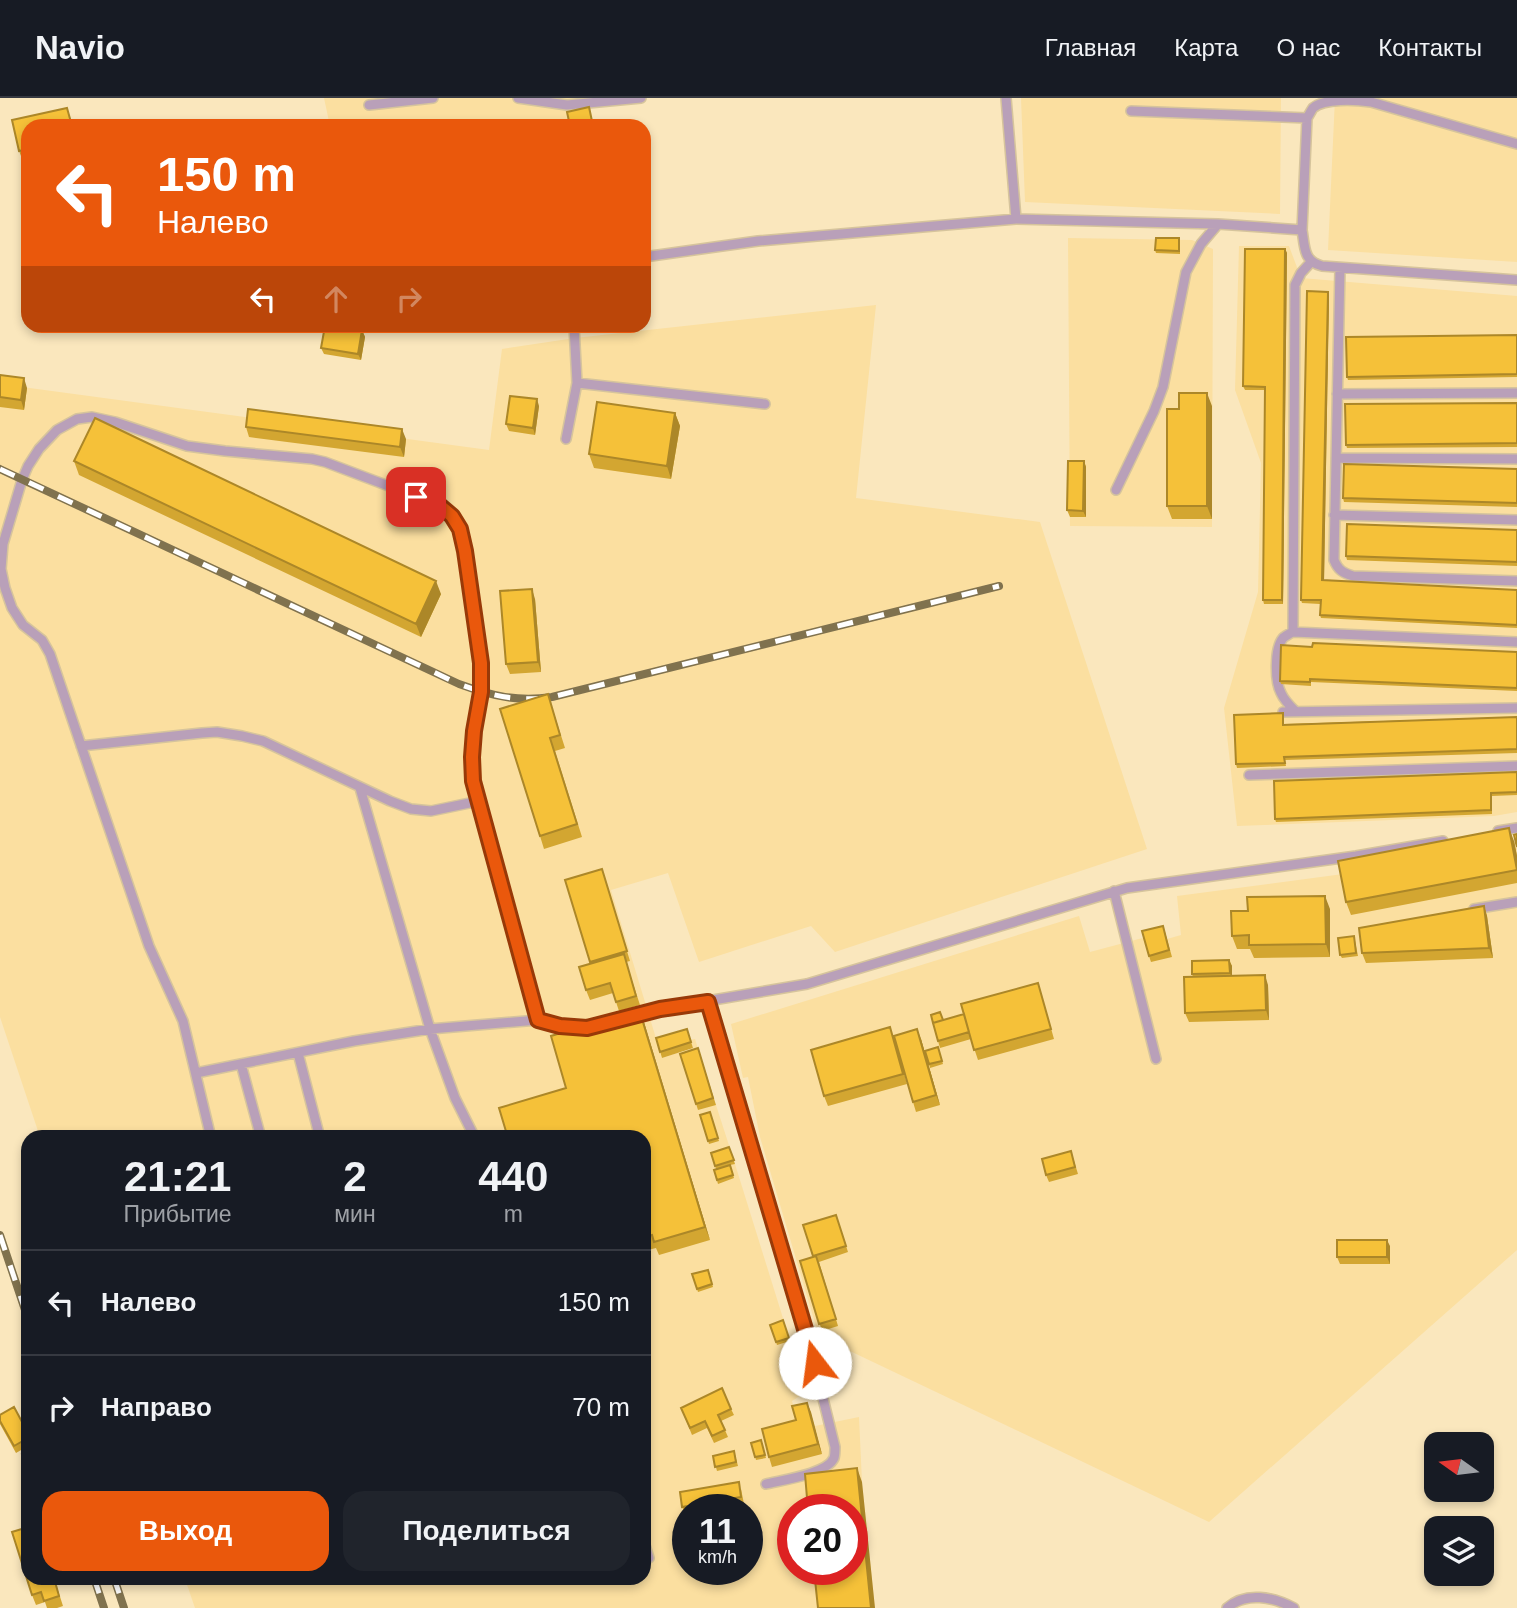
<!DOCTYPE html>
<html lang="ru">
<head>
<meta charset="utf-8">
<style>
	body { margin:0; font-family:Arial,sans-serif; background:#20242c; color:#f1f3f6; height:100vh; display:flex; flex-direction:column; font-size:26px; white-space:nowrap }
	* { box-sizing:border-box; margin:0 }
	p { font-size:23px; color:#9ea1a6 }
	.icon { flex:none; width:38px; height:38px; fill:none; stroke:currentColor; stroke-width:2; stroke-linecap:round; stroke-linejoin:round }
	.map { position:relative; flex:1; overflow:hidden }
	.details { position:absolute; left:21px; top:1032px; width:630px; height:455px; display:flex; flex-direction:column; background:#171b24; border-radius:21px; box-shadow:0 4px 10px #0003 }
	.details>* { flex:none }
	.hud { position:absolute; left:21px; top:21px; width:630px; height:214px; border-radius:21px; box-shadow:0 4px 10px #0003; background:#ea580c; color:#fff; overflow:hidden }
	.needle { width:46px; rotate:284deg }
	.controls { position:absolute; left:1424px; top:1334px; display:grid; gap:14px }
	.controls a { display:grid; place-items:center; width:70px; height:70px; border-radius:14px; background:#171b24; box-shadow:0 4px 10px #0003; font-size:35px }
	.speed { position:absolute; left:672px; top:1396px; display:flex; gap:14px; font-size:35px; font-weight:700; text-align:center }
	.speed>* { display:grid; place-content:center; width:91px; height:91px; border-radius:50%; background:#171b24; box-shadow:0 4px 10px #0003; line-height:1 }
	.speed small { font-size:18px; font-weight:400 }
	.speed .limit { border:10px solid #d22; background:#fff; color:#111 }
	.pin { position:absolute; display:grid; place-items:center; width:60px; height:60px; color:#fff; margin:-30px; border-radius:14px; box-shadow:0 4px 10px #0006 }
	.me { position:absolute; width:77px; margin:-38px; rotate:345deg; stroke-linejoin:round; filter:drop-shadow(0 0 5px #0008) }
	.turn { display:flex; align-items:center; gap:24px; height:147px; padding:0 21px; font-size:32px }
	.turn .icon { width:91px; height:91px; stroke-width:2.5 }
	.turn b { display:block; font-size:49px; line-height:60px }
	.lanes { display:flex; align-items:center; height:66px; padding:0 21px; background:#0003; justify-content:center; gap:35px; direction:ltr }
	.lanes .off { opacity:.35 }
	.eta { display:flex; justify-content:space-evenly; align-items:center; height:119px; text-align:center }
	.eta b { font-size:42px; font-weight:700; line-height:49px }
	.button { display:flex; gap:14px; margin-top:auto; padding:14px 21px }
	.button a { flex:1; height:80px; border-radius:21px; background:#ea580c; color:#fff; font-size:28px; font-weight:700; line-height:80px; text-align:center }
	.button a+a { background:#20242c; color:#f1f3f6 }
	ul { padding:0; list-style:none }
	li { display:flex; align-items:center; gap:21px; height:105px; padding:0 21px; border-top:2px solid #363941 }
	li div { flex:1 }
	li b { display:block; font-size:26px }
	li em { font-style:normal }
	header { display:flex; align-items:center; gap:42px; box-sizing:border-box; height:98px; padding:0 35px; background:#171b24; border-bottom:2px solid #363941 }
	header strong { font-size:33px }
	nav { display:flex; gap:38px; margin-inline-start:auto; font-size:24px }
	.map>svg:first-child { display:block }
	.built { fill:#fbdfa0; fill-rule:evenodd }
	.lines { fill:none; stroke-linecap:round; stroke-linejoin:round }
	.service-casing { stroke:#d6c49c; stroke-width:12 }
	.service { stroke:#b9a0b9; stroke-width:9 }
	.rail-casing { stroke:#80724e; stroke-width:8 }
	.rail { stroke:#fff; stroke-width:5; stroke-dasharray:16; stroke-linecap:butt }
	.wall { fill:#d3a631 }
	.shaded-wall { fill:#ac8728 }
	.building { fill:#f5c139; stroke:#ac8728; stroke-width:2 }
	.route-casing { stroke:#983908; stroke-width:18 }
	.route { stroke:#ea580c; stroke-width:12 }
</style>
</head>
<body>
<header>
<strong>Navio</strong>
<nav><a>Главная</a><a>Карта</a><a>О нас</a><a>Контакты</a></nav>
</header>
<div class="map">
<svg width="1517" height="1510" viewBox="0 0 1517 1510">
	<rect width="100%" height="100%" fill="#fae7bd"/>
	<path class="built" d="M324,0H588L594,28H330Z
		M1021,0H1281L1280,116L1025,104Z
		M1335,0H1517V164L1328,152Z
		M1068,140L1192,142L1213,151L1212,429L1070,428Z
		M1239,148H1289L1301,180L1517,198V714L1494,718L1237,728L1224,610L1258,494L1261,365L1235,292Z
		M876,207L856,400L1040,424L1147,751L835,854L811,828L699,864L668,775L611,792L662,960L693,950L690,942L695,941L700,957L683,962L716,1007L735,1066L806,1294L792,1303L796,1318L811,1314L815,1328L859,1319L862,1384L875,1510H195L185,1481L644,1480V1040L40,1039L0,919V286L489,352L502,251L575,240ZM688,1412H747V1472H688ZM793,1412H852V1472H793Z
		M1517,743V1152L1209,1424L831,1244L822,1233L818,1235L760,1039L748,979L743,980L731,926L1079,818L1090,854L1165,834L1167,841L1181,837L1177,798L1343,776Z"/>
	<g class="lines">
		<g class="service-casing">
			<path id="service" d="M518,0L567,7L641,0
				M1006,0L1016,121
				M369,7L433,0
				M1131,13L1307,20
				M1302,132L1307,20C1308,19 1312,11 1313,10C1324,0 1356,2 1371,4L1517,46
				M644,159L758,143L1016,121L1218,126
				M1340,170L1334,462C1338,472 1343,475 1353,478L1517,483
				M577,285L765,306
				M1337,296L1517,295
				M566,341L577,285L574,228
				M1336,360L1517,361
				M1116,392L1154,313L1163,289L1186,174L1201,146L1218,126L1302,132C1305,149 1303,163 1322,168L1517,182
				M1334,417L1517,422
				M1293,534L1295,187L1301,175L1311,164
				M1295,613C1290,608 1284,602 1281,595C1275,584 1274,551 1283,540C1284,539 1292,534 1293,534L1517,544
				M1283,614L1517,610
				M81,648L202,635L217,634L242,638L263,643L390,703L411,711L431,713L479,703
				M1249,677L1517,668
				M360,690L430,931L455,1000L475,1040
				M1498,733L1517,730
				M1114,793L1156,961
				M1474,811L1517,804
				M708,904L808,1240L835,1349C835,1353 835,1357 834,1360C827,1376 782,1382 766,1386
				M631,919L660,911L807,886L1127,790L1356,758L1443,743
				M298,955L320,1040
				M241,966L261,1040
				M196,975L354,943L430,931L538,922L560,928L590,929
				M211,1040L183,923L149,848L50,556L42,542L23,527L12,510L5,490L1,471L3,446L22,382L28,368L39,351L57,332L77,321L92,319L115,324L187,348L225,353L312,361L325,364L439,407L452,418L461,431L465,453L481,565V594L474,633L472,659L473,683L538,922
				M644,1444L649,1460
				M1227,1510C1246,1493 1273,1499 1294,1510"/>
		</g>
		<use href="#service" class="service"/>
		<g class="rail-casing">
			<path id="rail" d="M0,371L459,586C492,598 517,604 552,599L999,488
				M0,1137L28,1221
				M25,1356L28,1362
				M94,1480L104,1510
				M114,1480L124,1510"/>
		</g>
		<use href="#rail" class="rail"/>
	</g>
	<path class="wall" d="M67,10L73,28H28V62L23,63L19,53L12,22Z
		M1180,144V156L1156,155L1155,152Z
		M1285,151L1287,155L1283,506H1264L1263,502L1265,292H1245L1243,288Z
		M1329,197L1324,482L1517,492V530L1321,520L1320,517V506L1302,505L1301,502Z
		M362,232L365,239L361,262L324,256L321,250Z
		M1517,237V279L1348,282L1347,279Z
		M0,277L27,290L24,312L0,309Z
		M1517,305V349L1347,350L1346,347Z
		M539,308L535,337L509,333L506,326Z
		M1212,308V421H1172L1167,408L1179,311Z
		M675,315L680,328L671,381L594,370L589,356Z
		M246,329L406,341L404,359L249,339Z
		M74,363L441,496L421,539L79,377Z
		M1084,363L1086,369V419H1070L1067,412Z
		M1517,371V409L1344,404L1343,400Z
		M1517,432V468L1347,462L1346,458Z
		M535,501L541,574L510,576L506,566Z
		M1312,549L1517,554V593L1311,584V588L1281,586L1280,583Z
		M552,609L565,650L555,653L582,739L544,751L540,738Z
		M1284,619V626L1517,619V655L1285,662L1286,668L1237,670L1236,666Z
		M1517,674V697L1492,698V716L1276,724L1275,721Z
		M1514,743L1517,758V785L1351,817L1346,804Z
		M602,771L630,863L626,864L640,907L619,913L613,895L590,902L586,892L591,866L565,782Z
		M1484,808L1487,818L1493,860L1366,865L1362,855Z
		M1330,811V859L1254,860L1250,851H1237L1232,838Z
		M1165,834L1172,859L1151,864L1149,858Z
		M1354,838L1358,858L1342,860L1340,857Z
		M1229,862L1232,868V878L1268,887L1269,922L1189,924L1185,915L1193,879L1192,876Z
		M1041,895L1054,941L978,962L971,941L940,950L938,943L943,922Z
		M639,911L710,1142L659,1157L656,1150L644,1153V1040L566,990Z
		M687,931L693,950L662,960L656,940Z
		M894,939L907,986L828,1008L824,998Z
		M921,941L940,1007L916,1014L913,1004Z
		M938,949L943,966L930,970L925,953Z
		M698,950L716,1007L698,1012L680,956Z
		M710,1014L719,1043L709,1046L700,1017Z
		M729,1049L735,1066L730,1067L734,1080L718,1086L714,1072L716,1071L711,1055Z
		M1071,1053L1078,1076L1049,1084L1046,1077Z
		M836,1117L848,1154L819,1164L838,1228L822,1233L800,1163L813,1159Z
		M1390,1148V1166H1340L1337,1159Z
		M708,1172L713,1189L698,1194L692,1176Z
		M783,1222L790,1243L777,1247L770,1227Z
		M807,1305L822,1356L772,1369L769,1359L796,1322Z
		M681,1310L731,1311L734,1317L721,1323L728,1339L714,1345L707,1330L692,1337Z
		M0,1317L28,1335V1348L16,1355L0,1326Z
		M761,1342L766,1360L756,1362L751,1345Z
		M734,1353L738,1368L717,1373L713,1358Z
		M741,1391L744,1406L704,1412H688V1415H685L682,1409Z
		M54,1480L63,1508L57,1510H47L45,1504L36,1507L32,1497Z"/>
	<path class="shaded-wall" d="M1285,151L1287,155L1283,506L1282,502Z
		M1328,194L1329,197L1324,485L1322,482Z
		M362,232L365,239L361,262L358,256Z
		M24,280L27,290L24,312L21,302Z
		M1207,295L1212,308V421L1207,408Z
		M537,301L539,308L535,337L533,330Z
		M675,315L680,328L671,381L667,368Z
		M402,331L406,341L404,359L400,349Z
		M1084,363L1086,369V419L1083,413Z
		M436,483L441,496L421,539L416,526Z
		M532,491L535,501L541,574L538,564Z
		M1509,730L1514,743L1517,758V770Z
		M1325,798L1330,811V859L1326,846Z
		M1484,808L1487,818L1493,860L1489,850Z
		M1229,862L1232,868V882L1230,875Z
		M1265,877L1268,887L1269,922L1266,912Z
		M639,911L644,924L710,1142L705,1129Z
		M917,931L921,941L940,1007L936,997Z
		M1387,1142L1390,1148V1166L1387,1159Z
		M807,1305L811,1314L822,1356L818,1346Z
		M857,1370L862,1384L875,1510H871Z"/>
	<path class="building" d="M589,9L593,28H570L567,14Z
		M67,10L72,28H28V51L19,53L12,22Z
		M1156,140H1179V153L1155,152Z
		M1245,151H1285L1282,502H1263L1265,289L1243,288Z
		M1307,193L1328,194L1322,482L1517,492V527L1320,517L1321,502H1301Z
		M325,228H333L362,232L358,256L321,250Z
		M1517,237V276L1347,279L1346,239Z
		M0,277L24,280L21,302L0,299Z
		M1179,295H1207V408H1167V311H1179Z
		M510,298L537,301L533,330L506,326Z
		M597,304L675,315L667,368L589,356Z
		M1517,305V345L1346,347L1345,306Z
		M248,311L402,331L400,349L246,329Z
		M95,320L436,483L416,526L74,363Z
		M1068,363H1084L1083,413L1067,412Z
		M1344,366L1517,371V405L1343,400Z
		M1347,426L1517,432V464L1346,458Z
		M532,491L538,564L506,566L500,493Z
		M1313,545L1517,554V590L1310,581V584L1280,583L1281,547L1312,549Z
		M548,596L560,637L550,640L577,726L540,738L500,611Z
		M1283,615V627L1517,619V651L1284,659L1285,665L1236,666L1234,617Z
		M1517,674V694L1491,695V712L1275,721L1274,683Z
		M1509,730L1517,772L1346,804L1338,763Z
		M1517,736V749L1514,737Z
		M602,771L627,853L590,864L565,782Z
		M1325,798L1326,846L1249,847V837L1232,838L1231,813H1248L1247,799Z
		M1484,808L1489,850L1362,855L1359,830Z
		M1163,828L1169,852L1149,858L1142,833Z
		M1354,838L1356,855L1340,857L1338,840Z
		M624,856L636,898L616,904L610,885L586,892L579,869Z
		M1229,862L1230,875L1192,876V863Z
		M1265,877L1266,912L1185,915L1184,879Z
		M1038,885L1051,931L974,952L961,906Z
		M639,911L705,1129L654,1144L652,1137L644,1139V1040H508L499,1010L566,990L551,938Z
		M940,914L943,922L933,925L931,917Z
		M964,916L969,934L938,943L933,925Z
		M890,929L903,976L824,998L811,952Z
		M687,931L691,944L660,954L656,940Z
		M917,931L936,997L913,1004L894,938Z
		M938,949L942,963L929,966L925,953Z
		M698,950L713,1000L696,1006L680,956Z
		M710,1014L718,1040L708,1043L700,1017Z
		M729,1049L734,1062L715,1068L711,1055Z
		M1071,1053L1075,1069L1046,1077L1042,1061Z
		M730,1067L733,1077L717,1082L714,1072Z
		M836,1117L846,1148L813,1158L803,1127Z
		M1337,1142H1387V1159H1337Z
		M816,1158L836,1221L819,1226L800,1163Z
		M708,1172L712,1186L697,1191L692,1176Z
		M783,1222L789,1240L776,1244L770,1227Z
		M722,1290L731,1311L718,1317L725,1332L712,1338L705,1323L690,1330L681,1310Z
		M807,1305L818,1346L769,1359L762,1331L796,1322L792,1308Z
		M14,1309L28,1335V1340L14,1348L0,1323V1317Z
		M761,1342L765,1357L755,1359L751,1345Z
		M734,1353L736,1364L715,1369L713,1358Z
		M857,1370L871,1510H818L814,1472H852V1412H808L805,1376Z
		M739,1384L741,1399L682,1409L680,1394Z
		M28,1429V1480H54L59,1498L44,1503L41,1494L32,1497L12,1434Z"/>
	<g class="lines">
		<g class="route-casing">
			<path id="route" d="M416,399L439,407L452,418L460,431L465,453L481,565V594L474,633L472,659L473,683L538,922L560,928L587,930L660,911L708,904L815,1265"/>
		</g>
		<use href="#route" class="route"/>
	</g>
</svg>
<div class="controls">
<a><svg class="needle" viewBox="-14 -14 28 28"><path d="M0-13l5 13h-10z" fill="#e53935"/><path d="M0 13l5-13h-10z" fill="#9ea1a6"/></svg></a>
<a><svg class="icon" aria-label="layers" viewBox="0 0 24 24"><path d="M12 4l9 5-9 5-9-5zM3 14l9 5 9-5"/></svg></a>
</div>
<div class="speed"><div>11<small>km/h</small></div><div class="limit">20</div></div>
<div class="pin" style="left:416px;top:399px;background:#d93025"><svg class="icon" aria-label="arrive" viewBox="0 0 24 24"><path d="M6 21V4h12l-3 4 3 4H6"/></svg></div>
<svg class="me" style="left:815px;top:1265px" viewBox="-20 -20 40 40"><circle r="19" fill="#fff"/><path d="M0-13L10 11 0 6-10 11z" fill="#ea580c"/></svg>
<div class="hud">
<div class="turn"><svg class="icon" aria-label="left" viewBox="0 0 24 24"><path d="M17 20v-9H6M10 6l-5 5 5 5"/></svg><div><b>150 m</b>Налево</div></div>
<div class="lanes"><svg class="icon" aria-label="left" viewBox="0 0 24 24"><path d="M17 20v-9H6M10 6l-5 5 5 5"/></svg><svg class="icon off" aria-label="ahead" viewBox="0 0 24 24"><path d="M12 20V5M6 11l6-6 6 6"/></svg><svg class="icon off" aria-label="right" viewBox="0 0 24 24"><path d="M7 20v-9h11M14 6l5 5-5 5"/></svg></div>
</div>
<section class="details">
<div class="eta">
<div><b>21:21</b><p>Прибытие</p></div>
<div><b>2</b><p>мин</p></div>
<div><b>440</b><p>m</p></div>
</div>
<ul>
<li><svg class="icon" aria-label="left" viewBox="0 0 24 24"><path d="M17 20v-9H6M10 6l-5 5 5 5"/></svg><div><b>Налево</b></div><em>150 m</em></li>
<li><svg class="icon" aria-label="right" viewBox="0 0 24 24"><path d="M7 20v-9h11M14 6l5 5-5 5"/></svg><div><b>Направо</b></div><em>70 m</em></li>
</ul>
<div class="button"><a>Выход</a><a>Поделиться</a></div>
</section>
</div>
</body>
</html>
